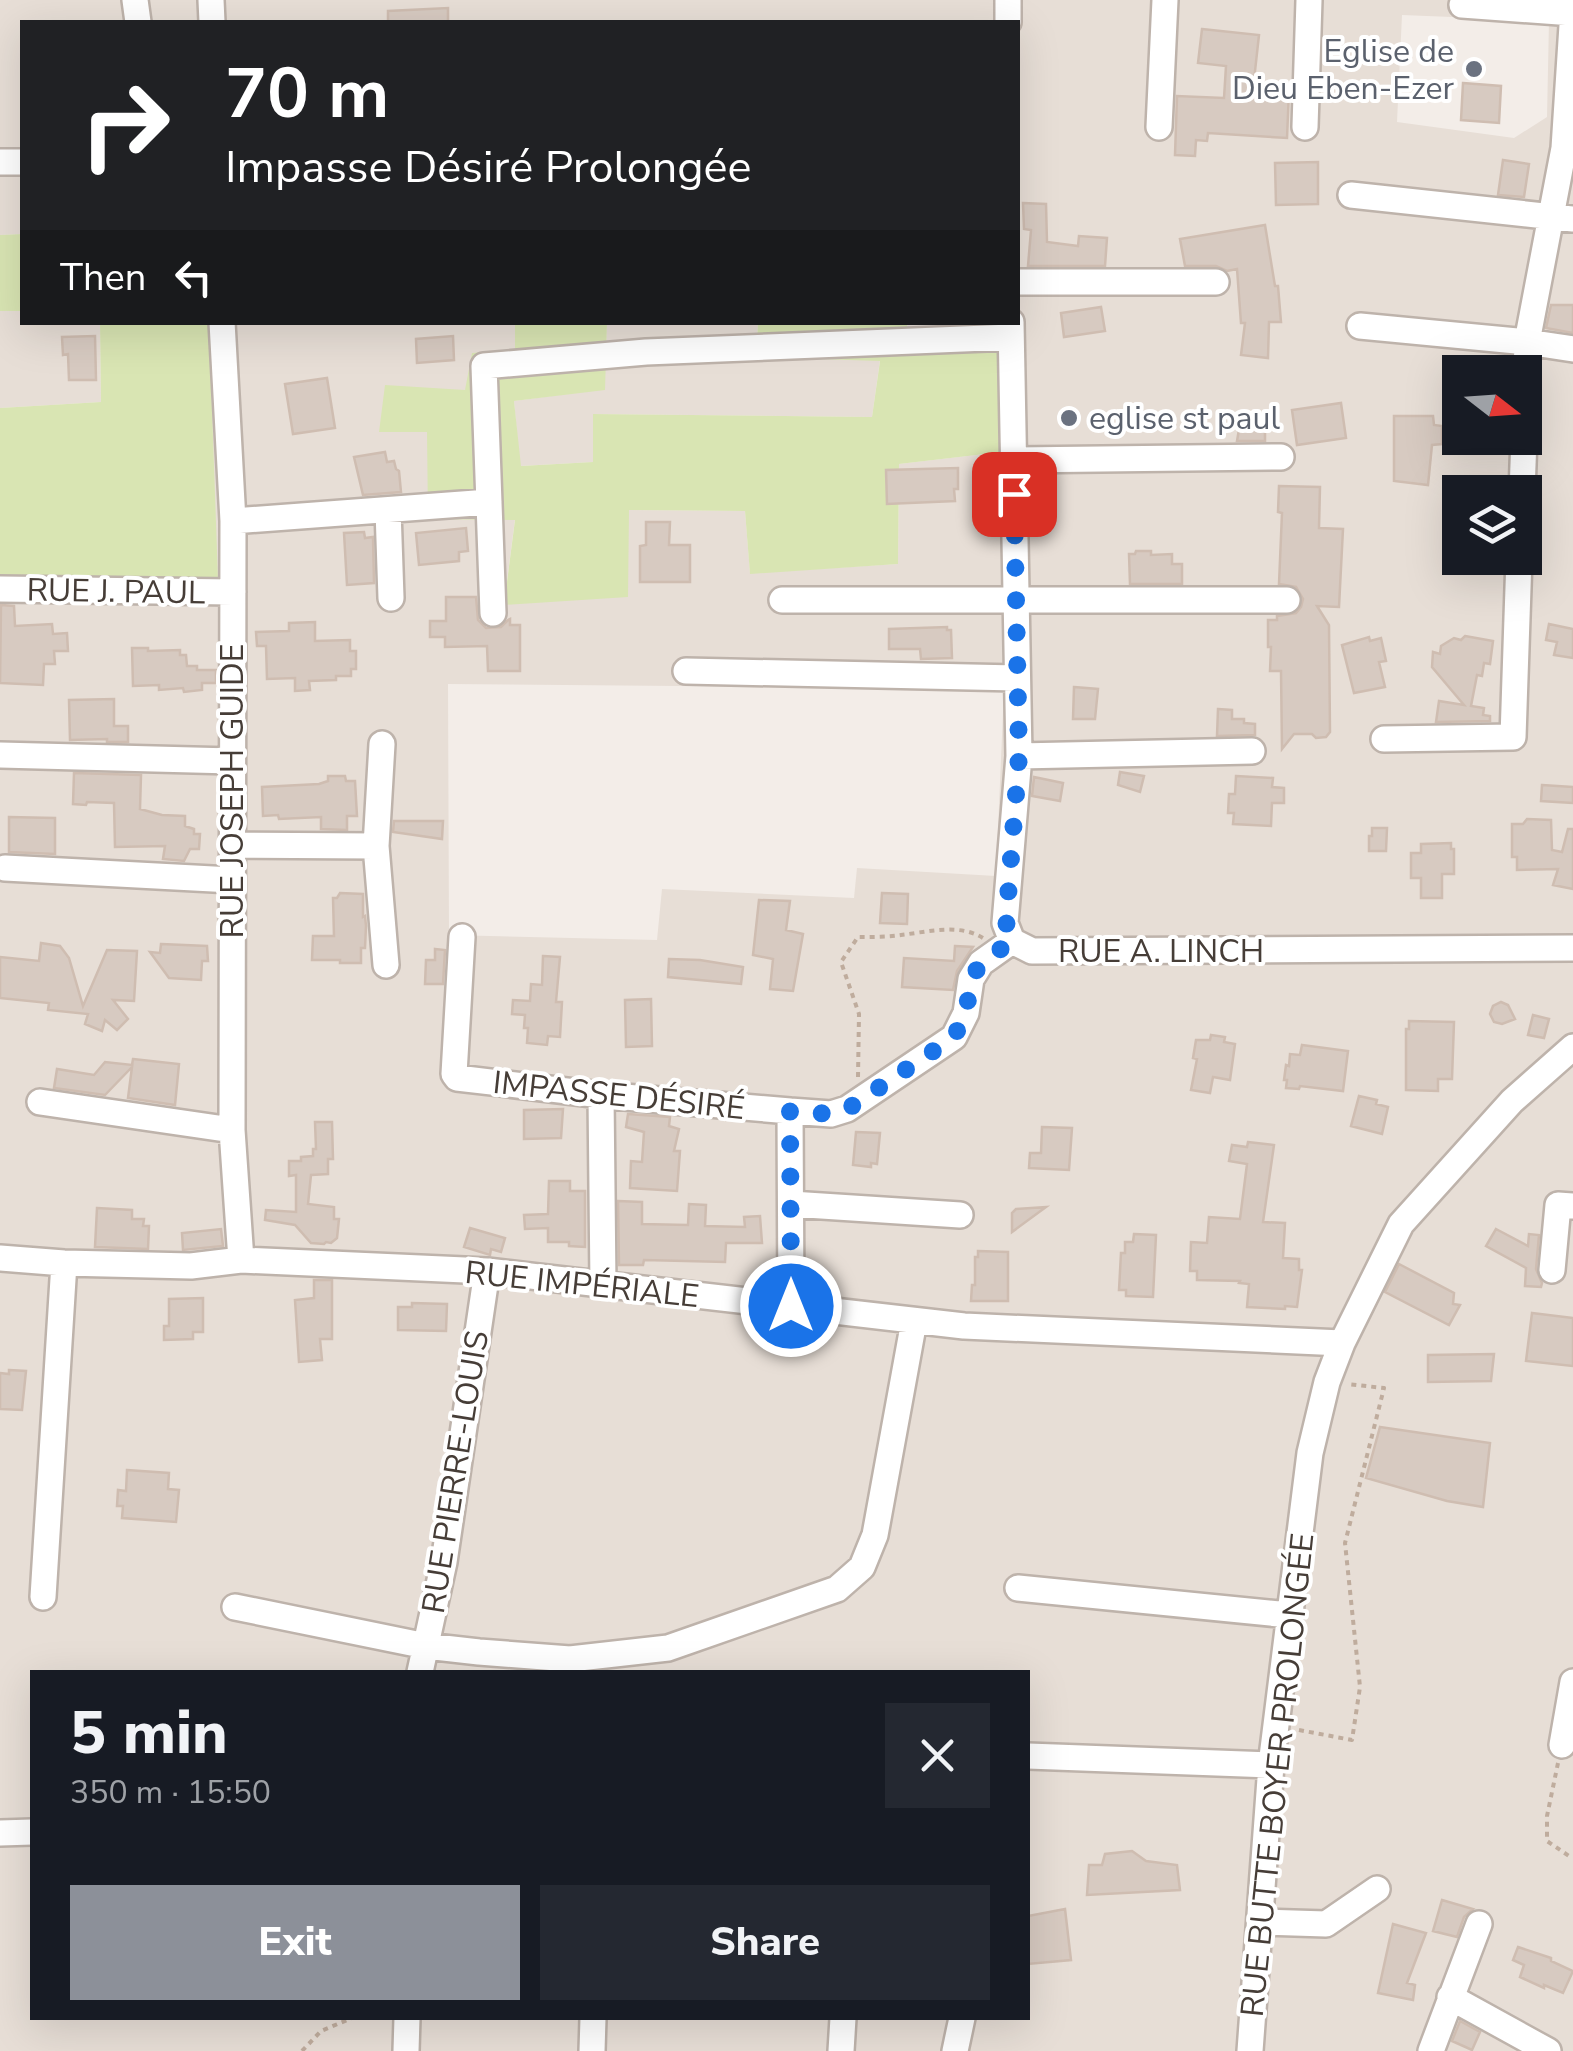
<!DOCTYPE html>
<html lang="en">
<head>
<meta charset="utf-8">
<style>
	body { margin:0; font-family:"Nunito Sans",sans-serif; background:#242831; color:#f1f3f6; height:100vh; display:flex; flex-direction:column; font-size:38px; white-space:nowrap }
	* { box-sizing:border-box; margin:0 }
	p { font-size:32px; color:#9ea1a6 }
	.icon { flex:none; width:55px; height:55px; fill:none; stroke:currentColor; stroke-width:2; stroke-linecap:round; stroke-linejoin:round }
	.map { position:relative; flex:1; overflow:hidden }
	.panel { position:absolute; left:30px; top:1670px; width:1000px; height:350px; display:flex; flex-direction:column; background:#171b24; border-radius:0px; box-shadow:0 10px 40px #0002 }
	.panel>* { flex:none }
	.guide { position:absolute; left:20px; top:20px; width:1000px; height:305px; border-radius:0px; box-shadow:0 10px 40px #0002; background:#202124; color:#fff; overflow:hidden }
	.needle { width:65px; rotate:107deg }
	.controls { position:absolute; left:1442px; top:355px; display:grid; gap:20px }
	.controls a { display:grid; place-items:center; width:100px; height:100px; border-radius:0px; background:#171b24; box-shadow:0 10px 40px #0002; font-size:50px }
	.pin { position:absolute; display:grid; place-items:center; width:85px; height:85px; color:#fff; margin:-42px; border-radius:20px; box-shadow:0 5px 15px #0006 }
	.me { position:absolute; width:110px; margin:-55px; rotate:0deg; stroke-linejoin:round; filter:drop-shadow(0 0 8px #0008) }
	.turn { display:flex; align-items:center; gap:35px; height:210px; padding:0 40px; font-size:45px }
	.turn .icon { width:130px; height:130px; stroke-width:2.5 }
	.turn b { display:block; font-size:70px; line-height:85px }
	.then { display:flex; align-items:center; height:95px; padding:0 40px; background:#0003; gap:20px; font-size:38px }
	.round { display:grid; place-items:center; flex:none; width:105px; height:105px; border-radius:0px; background:#242831 }
	.overview { display:flex; align-items:center; justify-content:space-between; height:170px; padding:0 40px }
	h1 { font-size:60px; font-weight:800; line-height:75px }
	.cta { display:flex; gap:20px; margin-top:auto; padding:20px 40px }
	.cta a { flex:1; height:115px; border-radius:0px; background:#8c9099; color:#fff; font-size:40px; font-weight:800; line-height:115px; text-align:center }
	.cta a+a { background:#242831; color:#f1f3f6 }
	.map>svg:first-child { display:block }
	.residential { fill:#e7ded6; fill-rule:evenodd }
	.green { fill:#d9e5b3 }
	.building { fill:#d7cac1; stroke:#cfbdb1; stroke-width:2.5 }
	.lines { fill:none; stroke-linecap:round; stroke-linejoin:round }
	.minor-casing { stroke:#beb3ab; stroke-width:30 }
	.path { stroke:#bfac9d; stroke-width:4; stroke-dasharray:5 5; stroke-linecap:butt }
	.minor { stroke:#fff; stroke-width:25 }
	.route { stroke:#1a73e8; stroke-width:18; stroke-dasharray:0 32.4 }
	.worship-dot { fill:#6b7280; stroke:#fff; stroke-width:4 }
	.labels { text-anchor:middle; stroke-width:8; stroke-linejoin:round; paint-order:stroke }
	.worship-label { font-size:32px; fill:#5b616d; stroke:#fff; text-anchor:end }
	.street-label { font-size:32px; fill:#463d37; stroke:#fff }
</style>
</head>
<body>
<div class="map">
<svg width="1573" height="2051" viewBox="0 0 1573 2051">
	<rect width="100%" height="100%" fill="#f3ede8"/>
	<path class="residential" d="M0,0H1573V2051H0V580H217L209,322L515,323V349L465,390L379,431H427L515,519L504,604L629,510L745,511L750,573L898,564L899,464L1001,452L908,349L907,323L1018,322V22H22V234L0,235ZM1402,15L1549,21L1547,117L1514,138L1397,122ZM1460,372H1525V438H1460ZM1460,492H1525V558H1460ZM448,684L1004,689L996,876L857,868L854,898L662,889L657,940L449,935ZM32,1672H1028V2018H32Z
		M0,311H22V322L100,323L101,402L0,408Z
		M607,323H758L756,357L880,360L872,417L593,414V462L520,466L514,401L604,389Z"/>
	<path class="green" d="M22,234V311H0V235Z
		M100,323H209L218,580H0V408L101,402Z
		M515,323H607L605,390L514,401L521,466L593,462V414L872,417L880,361L756,357L758,323H907L908,349H1001L1002,452L899,464L898,564L750,574L745,511L629,510L628,597L504,605L515,520L428,519L427,432H379L385,385L465,390L472,353L515,349Z"/>
	<path class="building" d="M448,8V22H388V11Z
		M1202,29L1259,35L1253,89L1289,91L1287,138L1208,133L1207,141L1196,140L1195,156L1175,155L1177,96L1224,98L1226,66L1198,63Z
		M1463,83L1501,86L1499,123L1461,120Z
		M1503,160L1529,164L1524,197L1498,195Z
		M1318,162V204L1276,205L1275,163Z
		M1023,203L1046,204L1047,242L1078,246L1079,236L1107,238L1105,266H1028L1031,230L1024,229Z
		M1265,225L1275,286H1278L1281,322H1269L1268,358L1241,355L1245,323H1241L1237,269L1227,271L1216,266H1185L1180,239Z
		M1551,305H1573V333L1546,328Z
		M1101,307L1105,331L1064,337L1061,313Z
		M95,336L96,380H69L68,354L63,355L62,337Z
		M453,336L454,360L417,363L416,339Z
		M327,378L335,428L293,434L285,384Z
		M1341,403L1346,438L1297,445L1292,410Z
		M1394,416H1433L1434,425L1442,426V444L1432,445L1428,485L1394,481Z
		M1241,418L1265,422V441H1237Z
		M385,452L387,462L394,461L396,469L399,471L401,492L363,495L354,457Z
		M958,468V489H954L955,501L887,504L886,470Z
		M1279,486L1320,487L1319,528L1343,529L1339,607L1317,606L1329,625L1330,732L1326,737L1316,738L1312,734H1294L1282,749L1281,671H1270L1271,647H1268V620H1277V616L1296,613L1301,607L1303,599L1296,587L1279,584L1282,513L1278,512Z
		M646,522H670L669,545H690V582H640V546L646,545Z
		M466,528L468,551L459,552V561L419,565L416,533Z
		M364,532L365,538L373,537L374,583L347,585L344,533Z
		M1136,551H1151V555L1172,554V564H1182V584H1130L1129,554H1135Z
		M446,597H476L478,620L486,628L501,627L508,620L510,619V625H520V671H488L487,646L445,647V637H430V621H446Z
		M1,605L14,606L15,626L52,624L53,634L67,633L68,651H54L55,664H44L43,685L0,683Z
		M315,622V641L350,640V651H356V669H351V676H336V680L309,681L310,690L295,691V678L267,679L266,646H257L256,632L289,631V623Z
		M1549,624L1573,629V658L1554,655L1557,642L1546,640Z
		M947,627V630H951L952,658L921,659L920,649H889V629Z
		M1465,636L1493,641L1490,664L1484,663L1482,676L1477,675L1471,706L1484,708L1483,715L1490,716V721L1436,722L1439,701L1464,705L1432,667L1433,652L1440,654L1441,646L1454,638L1461,640Z
		M1369,637L1370,641L1381,638L1386,661L1379,662L1385,687L1354,693L1342,645Z
		M132,648H148V651L180,650V655H186L187,666H197V670H216V683H202V690L184,692L183,688L159,690V685L133,686Z
		M1074,687L1098,689L1095,719H1073Z
		M114,699V726H128V742H107V739L70,740L69,700Z
		M1218,709L1232,710V719H1244V723L1255,724V735L1217,736Z
		M1120,772L1144,776L1140,792L1118,785Z
		M74,773L141,775L140,809L162,815L185,816V826L194,829V834H200L199,849H190L184,861L163,859L165,846L115,847L114,803L87,802L86,805L73,804Z
		M328,776H345L346,781H355L357,816H347V830L321,829V817L279,819L278,815L263,816L262,787L319,784L328,781Z
		M1236,776L1273,778L1272,787L1284,788V803H1272L1271,826L1233,824L1234,813H1228L1229,794H1235Z
		M1034,777L1063,783L1060,801L1032,796Z
		M1542,785L1573,787V803L1541,801Z
		M9,817L55,818V854L9,852Z
		M1527,819L1551,820L1552,850L1562,852L1568,829H1573V889L1553,885L1558,869L1517,870V857H1512V824H1523Z
		M394,821H443L442,839L393,832Z
		M1372,828H1387L1386,851H1369V836H1372Z
		M1451,843V849H1454V874H1442V898H1421V878H1411V853H1421V844Z
		M340,893L363,894V917L365,916L366,926L365,948H361V963H340V960H312L313,936H334L333,898H337Z
		M882,893L908,894L907,924L880,923Z
		M759,900L790,901L786,930L803,934L793,991L770,989L773,959L753,955Z
		M41,943L60,946L69,958L83,1006L107,950L137,951L134,1001L113,1000L128,1019L117,1030L105,1020L102,1031L85,1024L88,1014L48,1010L49,1003L0,998V957L39,961Z
		M161,944L207,946L208,961H202L201,980L169,978L150,952L160,953Z
		M955,946L973,947L957,971L953,990L902,987L904,958L954,961Z
		M435,949L445,950L443,984H425L426,960H435Z
		M543,956L560,957L556,1002H562L560,1037L548,1036L547,1045L527,1043L528,1028H524L525,1015L512,1014L513,1000L530,1001L531,984L542,985Z
		M669,959L700,960L743,967L741,984L668,977Z
		M651,999L652,1046L626,1047L625,1000Z
		M1501,1002L1508,1005L1515,1019L1502,1024L1494,1022L1490,1014L1493,1006Z
		M1533,1015L1549,1019L1544,1038L1528,1035Z
		M1409,1021L1454,1022L1452,1079H1438V1091L1406,1090V1029H1409Z
		M1211,1035L1225,1037L1224,1042L1235,1044L1230,1080L1213,1077L1210,1093L1191,1090L1197,1059L1193,1058L1196,1040H1210Z
		M1302,1045L1348,1051L1343,1091L1300,1086L1299,1089L1286,1088L1287,1080H1284L1286,1065L1289,1066L1290,1054L1300,1055Z
		M133,1059L179,1064L175,1105L128,1098L132,1067L105,1095L54,1088L57,1069L94,1075L105,1062L132,1065Z
		M1359,1096L1377,1100L1376,1104L1388,1107L1382,1134L1351,1126Z
		M563,1109L561,1138L524,1139V1110Z
		M628,1114L670,1117L669,1126L679,1129L674,1151H680L677,1191L630,1188L631,1161L642,1162L644,1132L626,1127Z
		M315,1122H332L333,1159H328V1174L311,1175L308,1204L334,1207V1219H339L337,1238L331,1243L326,1242L324,1244L311,1243L295,1225L265,1220L266,1210L296,1212V1175L289,1176V1161H301V1157L313,1156V1149H316Z
		M1042,1127L1072,1128L1069,1170L1029,1168L1030,1153H1041Z
		M856,1132L880,1133L877,1164L871,1163V1167L853,1165Z
		M1248,1142L1274,1145L1263,1222L1285,1223L1283,1258L1299,1259V1270H1302L1297,1307L1285,1306V1309L1247,1307L1249,1284L1239,1283L1240,1281L1197,1280V1271H1190L1191,1242L1207,1243L1209,1217L1240,1219L1247,1164L1229,1161L1232,1145L1247,1147Z
		M549,1181H570V1191H585V1247L569,1246V1242H548V1228L525,1229L524,1215L548,1214Z
		M618,1201L642,1202V1224L688,1225L689,1204L706,1205L705,1226L745,1227L744,1217L760,1216L762,1243H726L725,1262L644,1260L643,1265H619Z
		M1046,1207L1012,1232V1213L1016,1209Z
		M97,1208L132,1210V1219H144L143,1226H149L148,1249L95,1247Z
		M470,1228L505,1238L501,1252L491,1249L490,1255L464,1247Z
		M221,1229L223,1246L183,1250L182,1233Z
		M1496,1229L1528,1246L1529,1234L1539,1235L1536,1269L1542,1283L1541,1287L1525,1286L1526,1268L1486,1246Z
		M1134,1234L1156,1235L1153,1297L1126,1296V1290H1119L1121,1253H1125V1242H1133Z
		M978,1251L1008,1252V1301H971L972,1285H975V1257H978Z
		M1399,1264L1454,1293L1453,1304L1460,1305L1449,1325L1385,1292Z
		M314,1280H332V1339H320L322,1360L299,1362L295,1300L314,1298Z
		M203,1298V1332H193V1339L164,1340V1326H169V1299Z
		M412,1303L447,1304L446,1331L398,1330V1307H412Z
		M1532,1313L1573,1318V1366L1526,1361Z
		M1494,1354L1491,1381L1428,1382V1355Z
		M9,1370L26,1371L22,1410L0,1409V1373L9,1374Z
		M1380,1427L1490,1443L1483,1507L1447,1501L1366,1478Z
		M127,1470L169,1473L168,1489L179,1490L176,1522L122,1518L123,1506H117L118,1490L126,1491Z
		M1132,1851L1146,1861L1177,1865L1180,1890L1087,1895L1089,1865H1102L1105,1854Z
		M1442,1900L1473,1909L1464,1917L1457,1937L1433,1931Z
		M1065,1909L1071,1960L1028,1964V1916Z
		M1393,1924L1426,1933L1407,1983L1415,1985L1413,2000L1378,1993Z
		M1518,1947L1551,1958V1961L1573,1971L1563,1993L1544,1985V1988L1520,1977L1524,1965L1513,1960Z
		M1460,2021L1480,2032L1472,2050L1452,2041Z"/>
	<g class="lines">
		<g class="minor-casing">
			<path id="minor" d="M135,0L138,22
				M211,0L212,22
				M1462,5L1573,13
				M1573,10L1564,148L1527,342L1573,349
				M1008,22V0
				M1159,127L1165,0
				M1305,127L1309,0
				M0,162H22
				M1351,195L1573,219
				M1018,282H1216
				M222,322L233,521L232,1130L241,1260
				M1011,322L1019,756L1005,923L1012,941L1032,951L1573,948
				M1360,326L1527,342L1525,405
				M1013,460L1281,457
				M1522,492L1524,438
				M388,510L391,598
				M233,521L489,502
				M0,589L233,592
				M782,600H1287
				M493,613L484,366L646,352L1011,337
				M686,671L1017,678
				M1384,739L1513,737L1519,558
				M382,744L376,846L386,965
				M0,755L232,761
				M1019,756L1252,751
				M232,845L376,846
				M5,868L232,880
				M462,937L454,1074L457,1078L601,1095L790,1111L791,1306
				M601,1095L603,1285
				M40,1102L232,1130
				M790,1111L831,1114L847,1109L954,1037L966,1013L971,979L981,963L1012,941
				M791,1204L960,1215
				M0,1258L64,1263L191,1266L241,1260L487,1271L964,1326L1342,1343
				M1552,1270L1558,1205L1573,1206
				M1018,1588L1289,1615
				M43,1597L64,1263
				M235,1607L426,1646L479,1652L570,1659L668,1648L837,1589L862,1567L875,1535L914,1321
				M420,1672L444,1562L487,1271
				M1562,1745L1573,1682
				M1028,1756L1271,1765
				M0,1833L32,1832
				M1261,1922L1326,1924L1377,1889
				M1450,1997L1548,2051
				M406,2051L407,2018
				M592,2051L593,2018
				M841,2051L843,2018
				M955,2051L962,2018
				M1250,2051L1271,1765L1310,1453L1327,1382L1342,1343L1401,1224L1512,1101L1573,1047
				M1431,2051L1479,1924"/>
		</g>
		<path class="path" d="M858,1077L859,1014L841,962L858,937C872,937 887,937 901,935C927,932 959,923 983,938
			M1299,1730L1352,1740L1360,1687L1345,1543L1384,1388L1347,1384
			M1558,1763L1547,1816V1841L1572,1858
			M302,2051L321,2031L352,2018"/>
		<use href="#minor" class="minor"/>
	</g>
	<g class="lines">
		<path class="route" d="M791,1306L790,1111L831,1114L846,1110L954,1037L966,1013L971,979L981,963L1012,941L1006,922L1019,756L1014,494"/>
	</g>
	<g class="worship-dot">
		<circle cx="1474" cy="69" r="10"/>
		<circle cx="1069" cy="418" r="10"/>
	</g>
	<g class="labels">
		<g class="worship-label">
			<text x="1454" y="62">Eglise de<tspan x="1454" dy="37">Dieu Eben-Ezer</tspan></text>
			<text x="1089" y="429" text-anchor="start">eglise st paul</text>
		</g>
		<g class="street-label">
			<text transform="translate(116 591) rotate(1)" y="11">RUE J. PAUL</text>
			<text transform="translate(232 791) rotate(-90)" y="11">RUE JOSEPH GUIDE</text>
			<text x="1161" y="962">RUE A. LINCH</text>
			<text transform="translate(619 1095) rotate(6)" y="11">IMPASSE DÉSIRÉ</text>
			<text transform="translate(582 1284) rotate(6)" y="11">RUE IMPÉRIALE</text>
			<text transform="translate(455 1472) rotate(-81)" y="11">RUE PIERRE-LOUIS</text>
			<text transform="translate(1277 1775) rotate(-84)" y="11">RUE BUTTE BOYER PROLONGÉE</text>
		</g>
	</g>
</svg>
<div class="controls">
<a><svg class="needle" viewBox="-14 -14 28 28"><path d="M0-13l5 13h-10z" fill="#e53935"/><path d="M0 13l5-13h-10z" fill="#9ea1a6"/></svg></a>
<a><svg class="icon" aria-label="layers" viewBox="0 0 24 24"><path d="M12 4l9 5-9 5-9-5zM3 14l9 5 9-5"/></svg></a>
</div>
<div class="pin" style="left:1014px;top:494px;background:#d93025"><svg class="icon" aria-label="arrive" viewBox="0 0 24 24"><path d="M6 21V4h12l-3 4 3 4H6"/></svg></div>
<svg class="me" style="left:791px;top:1306px" viewBox="-20 -20 40 40"><circle r="17" fill="#1a73e8" stroke="#fff" stroke-width="3"/><path d="M0-11L8 9 0 5-8 9z" fill="#fff"/></svg>
<div class="guide">
<div class="turn"><svg class="icon" aria-label="right" viewBox="0 0 24 24"><path d="M7 20v-9h11M14 6l5 5-5 5"/></svg><div><b>70 m</b>Impasse Désiré Prolongée</div></div>
<div class="then">Then<svg class="icon" aria-label="left" viewBox="0 0 24 24"><path d="M17 20v-9H6M10 6l-5 5 5 5"/></svg></div>
</div>
<section class="panel">
<div class="overview"><div><h1>5 min</h1><p>350 m · 15:50</p></div><a class="round"><svg class="icon" aria-label="close" viewBox="0 0 24 24"><path d="M6 6l12 12M18 6L6 18"/></svg></a></div>
<div class="cta"><a>Exit</a><a>Share</a></div>
</section>
</div>
</body>
</html>
